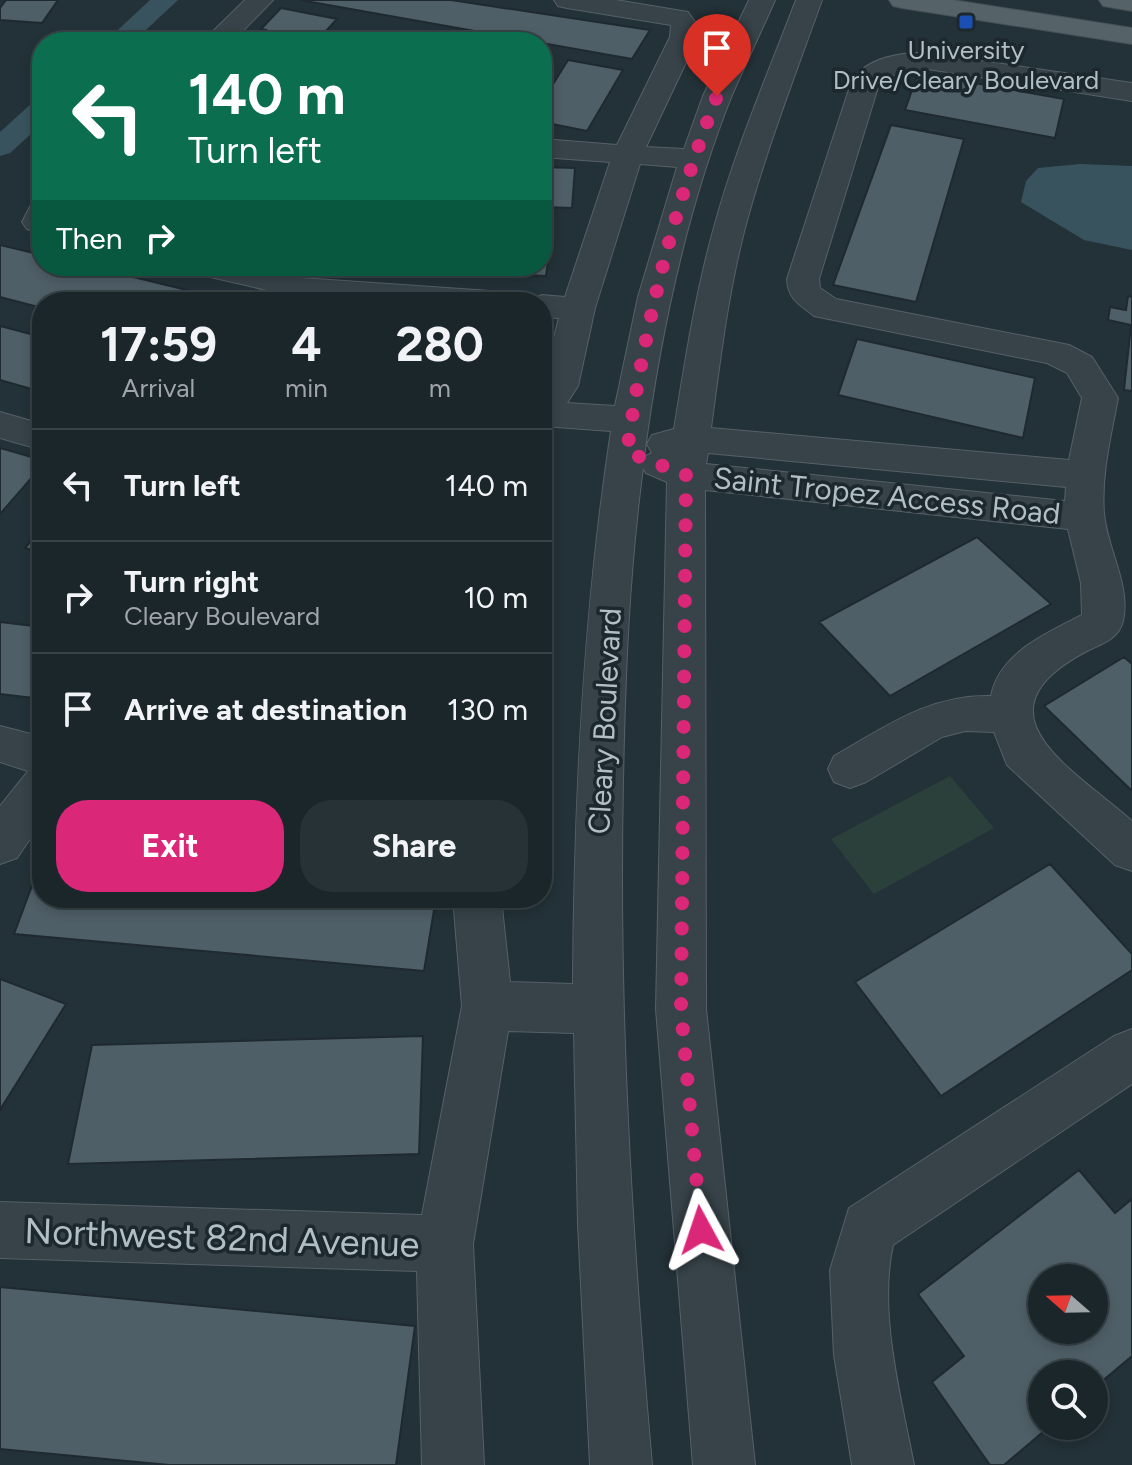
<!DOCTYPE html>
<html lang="en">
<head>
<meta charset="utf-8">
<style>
	body { margin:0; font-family:Figtree,sans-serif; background:#273236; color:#f1f3f6; height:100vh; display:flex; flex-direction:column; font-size:30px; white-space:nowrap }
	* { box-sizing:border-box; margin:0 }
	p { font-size:26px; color:#9fa5a8 }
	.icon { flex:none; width:44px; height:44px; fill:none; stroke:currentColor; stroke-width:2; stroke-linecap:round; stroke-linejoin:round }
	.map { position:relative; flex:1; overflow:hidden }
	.side { position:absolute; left:32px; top:292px; width:520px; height:616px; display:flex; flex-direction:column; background:#1a262a; border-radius:32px; box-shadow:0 4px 12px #0003,0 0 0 2px #384347 }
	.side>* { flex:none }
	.hud { position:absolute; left:32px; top:32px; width:520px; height:244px; border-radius:32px; box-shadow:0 4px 12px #0003,0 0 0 2px #384347; background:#0b6e4f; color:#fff; overflow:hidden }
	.needle { width:52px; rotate:290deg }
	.fabs { position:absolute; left:1028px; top:1264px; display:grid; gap:16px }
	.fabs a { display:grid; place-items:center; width:80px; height:80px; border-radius:50%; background:#1a262a; box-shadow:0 4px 12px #0003,0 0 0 2px #384347; font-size:40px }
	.pin { position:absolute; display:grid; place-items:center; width:68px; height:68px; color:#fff; margin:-82px -34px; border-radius:50% 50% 50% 0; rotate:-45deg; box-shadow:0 0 8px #0007 }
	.pin .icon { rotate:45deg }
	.me { position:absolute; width:88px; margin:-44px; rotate:355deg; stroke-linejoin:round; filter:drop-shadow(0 0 6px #0008) }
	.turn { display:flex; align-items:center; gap:28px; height:168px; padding:0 24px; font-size:36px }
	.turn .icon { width:104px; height:104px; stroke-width:2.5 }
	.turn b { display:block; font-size:56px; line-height:68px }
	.then { display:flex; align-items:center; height:76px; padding:0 24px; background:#0003; gap:16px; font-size:30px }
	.eta { display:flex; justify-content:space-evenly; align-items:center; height:136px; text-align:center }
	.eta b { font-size:48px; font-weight:700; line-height:56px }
	.button { display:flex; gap:16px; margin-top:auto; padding:16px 24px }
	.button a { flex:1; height:92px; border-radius:32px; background:#db2777; color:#fff; font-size:32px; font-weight:700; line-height:92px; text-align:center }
	.button a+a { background:#273236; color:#f1f3f6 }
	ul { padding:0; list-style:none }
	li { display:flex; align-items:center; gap:24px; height:112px; padding:0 24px; border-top:2px solid #384347 }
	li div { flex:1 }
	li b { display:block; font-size:30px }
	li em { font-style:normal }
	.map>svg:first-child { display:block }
	.green { fill:#2b403a }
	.water { fill:#38535e }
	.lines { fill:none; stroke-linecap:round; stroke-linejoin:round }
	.canal { fill:#38535e; fill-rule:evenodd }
	.building { fill:#4f5f67; stroke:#1e2a30; stroke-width:2; fill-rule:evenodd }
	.minor-casing { stroke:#556167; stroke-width:2 }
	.major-casing { stroke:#434f55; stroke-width:2 }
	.minor { fill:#374349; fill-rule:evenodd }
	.major { fill:#556369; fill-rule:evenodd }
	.route { stroke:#db2777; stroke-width:14; stroke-dasharray:0 25.2 }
	.transit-dot { fill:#1a4fb4; stroke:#1c282e; stroke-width:3 }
	.labels { text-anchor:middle; stroke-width:7; stroke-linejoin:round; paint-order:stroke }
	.far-poi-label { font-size:26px; fill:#b2bec5; stroke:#1c282e }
	.street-label { font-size:30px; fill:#b2bec5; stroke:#1c282e }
	.near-street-label { font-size:36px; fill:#b2bec5; stroke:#1c282e }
</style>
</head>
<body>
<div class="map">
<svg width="1132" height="1465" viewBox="0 0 1132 1465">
	<rect width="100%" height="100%" fill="#233238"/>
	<path class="green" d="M950,776L994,828L874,894L831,839Z"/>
	<path class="water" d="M1080,164L1132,166V250L1084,240L1021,202L1026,181L1038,168Z"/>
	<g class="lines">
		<path class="canal" d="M150,0H178L133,42H105Z
			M42,101V124L10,153L0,156V132L32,103Z"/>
	</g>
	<path class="building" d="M6,0H58L42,23L0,20V8Z
		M300,0H451L650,30L632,59Z
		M281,8L337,19L316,42H255L266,30L261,29Z
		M568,60L623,70L587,131L542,122V102Z
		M918,73L1064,99L1055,138L905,110Z
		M891,125L964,139L916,302L833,285Z
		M542,167L575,168L572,208L542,207Z
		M542,232H552L546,276L336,266H542Z
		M0,245L42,255V266H88L236,302H42V308L0,297Z
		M1128,296L1132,297V391L1124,390L1131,325L1108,320L1110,307L1126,310Z
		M0,326L42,337V392L0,380Z
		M857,339L1035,378L1023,438L838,395Z
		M0,448L42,460V466L0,514Z
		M42,528V553L25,548Z
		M977,537L1051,604L890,696L819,622Z
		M0,622L42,627V699L0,694Z
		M1124,657L1132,664V791L1044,706Z
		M42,859V898H436L424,971L14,934Z
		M1050,864L1132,954V970L941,1096L855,982Z
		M0,979L66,1004L0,1110Z
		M423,1036L419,1154L68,1164L92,1045Z
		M1079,1170L1115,1213L1132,1199V1356L1094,1388V1374H1042V1426H1050L1004,1465H990L932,1382L964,1356L918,1294ZM1042,1278H1094V1330H1042Z
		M0,1287L415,1326L396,1465H169L0,1449Z"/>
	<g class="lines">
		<g class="minor-casing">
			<path id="minor" d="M245,0H273L232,42H202Z
				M554,0H616L688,12L697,25L698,37L646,147L684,149L703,96L749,0H775C761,32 746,63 732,95C686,210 660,335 644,457L652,453L647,444L652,435L674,429C685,362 695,296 713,231C734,152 767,76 796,0H822C795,75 766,150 745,228C728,293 720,361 711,428L1069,460L1082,398L1067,373L1047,363L814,316C799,304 788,299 787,279L852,80C868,57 902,52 928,53L1132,83V101L928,69C908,69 895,72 879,84L819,279L820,288L836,299L1069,345L1092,357L1118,398C1111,436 1101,475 1104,513C1107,549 1131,585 1123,621C1119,639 1101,644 1087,651C969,713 1072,768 1132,821V871L1115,865L1007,765L994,732L965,731L942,737L866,782L850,788L834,782L828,769L834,756C885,727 930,694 991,696C999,653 1047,633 1082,615L1081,583L1068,529L705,490L706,1009L755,1465H693L656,1009L667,482L646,473L643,468C629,572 625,677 623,782C618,1010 632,1238 652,1465H590L578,1224L574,1033L508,1031L473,1244L484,1465H422L417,1271L0,1258V1202L422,1215L462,1006L453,898H501L510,982L573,984C574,799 583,614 611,431L542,426V385L559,318L542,317V302H528L542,295L565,297L610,162L542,157V139L617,145L670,37L671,25L567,8L558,6ZM640,164L677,167L638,297L615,406L567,403L578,386L595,308ZM708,453L1066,487L1065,501L706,464Z
				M42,203V233L27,229L22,222L31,205Z
				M189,266H250L301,278L490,291L502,295L507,302H349L301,298L193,273Z
				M0,412L42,424V450L0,438Z
				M0,726L42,737V821L17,858L0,864V806L28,771L0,762Z
				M1132,1029V1084L893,1245C878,1313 901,1397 914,1465H852L834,1355L830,1270L849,1208L1114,1036Z"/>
		</g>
		<g class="major-casing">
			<path id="major" d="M889,0H953L1132,28V44L902,8L893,6Z
				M1099,0H1132V11L1103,6Z"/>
		</g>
		<use href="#minor" class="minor"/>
		<use href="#major" class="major"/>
	</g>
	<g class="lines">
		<path class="route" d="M701,1230L681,1009L686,475L627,452C644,329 672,212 717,96"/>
	</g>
	<rect class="transit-dot" x="958" y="14" width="16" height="16" rx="4"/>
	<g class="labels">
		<g class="far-poi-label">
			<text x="966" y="59">University<tspan x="966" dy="30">Drive/Cleary Boulevard</tspan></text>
		</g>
		<g class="street-label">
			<text transform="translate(887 496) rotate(6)" y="10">Saint Tropez Access Road</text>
			<text transform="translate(605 721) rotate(-87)" y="10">Cleary Boulevard</text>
		</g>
		<g class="near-street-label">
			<text transform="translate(222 1237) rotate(2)" y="13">Northwest 82nd Avenue</text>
		</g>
	</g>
</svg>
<div class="fabs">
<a><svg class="needle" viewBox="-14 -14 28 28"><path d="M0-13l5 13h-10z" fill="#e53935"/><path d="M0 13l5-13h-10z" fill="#9fa5a8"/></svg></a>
<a><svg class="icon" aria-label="search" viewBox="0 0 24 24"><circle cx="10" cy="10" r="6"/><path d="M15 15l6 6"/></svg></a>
</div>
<div class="pin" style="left:717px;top:96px;background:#d93025"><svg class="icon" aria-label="arrive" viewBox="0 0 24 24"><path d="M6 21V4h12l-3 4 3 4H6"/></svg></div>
<svg class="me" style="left:701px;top:1230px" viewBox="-20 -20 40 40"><path d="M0-17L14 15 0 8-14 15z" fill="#db2777" stroke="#fff" stroke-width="4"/></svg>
<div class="hud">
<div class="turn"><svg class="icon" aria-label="left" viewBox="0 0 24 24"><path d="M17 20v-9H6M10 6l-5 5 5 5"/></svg><div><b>140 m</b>Turn left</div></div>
<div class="then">Then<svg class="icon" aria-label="right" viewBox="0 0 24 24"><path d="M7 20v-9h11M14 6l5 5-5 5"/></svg></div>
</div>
<section class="side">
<div class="eta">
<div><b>17:59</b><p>Arrival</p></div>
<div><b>4</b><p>min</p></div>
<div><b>280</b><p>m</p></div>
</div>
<ul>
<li><svg class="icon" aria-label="left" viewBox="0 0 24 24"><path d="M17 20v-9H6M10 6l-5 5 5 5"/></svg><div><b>Turn left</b></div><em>140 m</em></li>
<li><svg class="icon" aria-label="right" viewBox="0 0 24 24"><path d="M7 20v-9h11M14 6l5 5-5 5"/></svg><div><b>Turn right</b><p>Cleary Boulevard</p></div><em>10 m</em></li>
<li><svg class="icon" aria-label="arrive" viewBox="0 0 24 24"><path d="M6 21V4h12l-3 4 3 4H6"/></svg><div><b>Arrive at destination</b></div><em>130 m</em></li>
</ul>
<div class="button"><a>Exit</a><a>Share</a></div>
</section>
</div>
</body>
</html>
